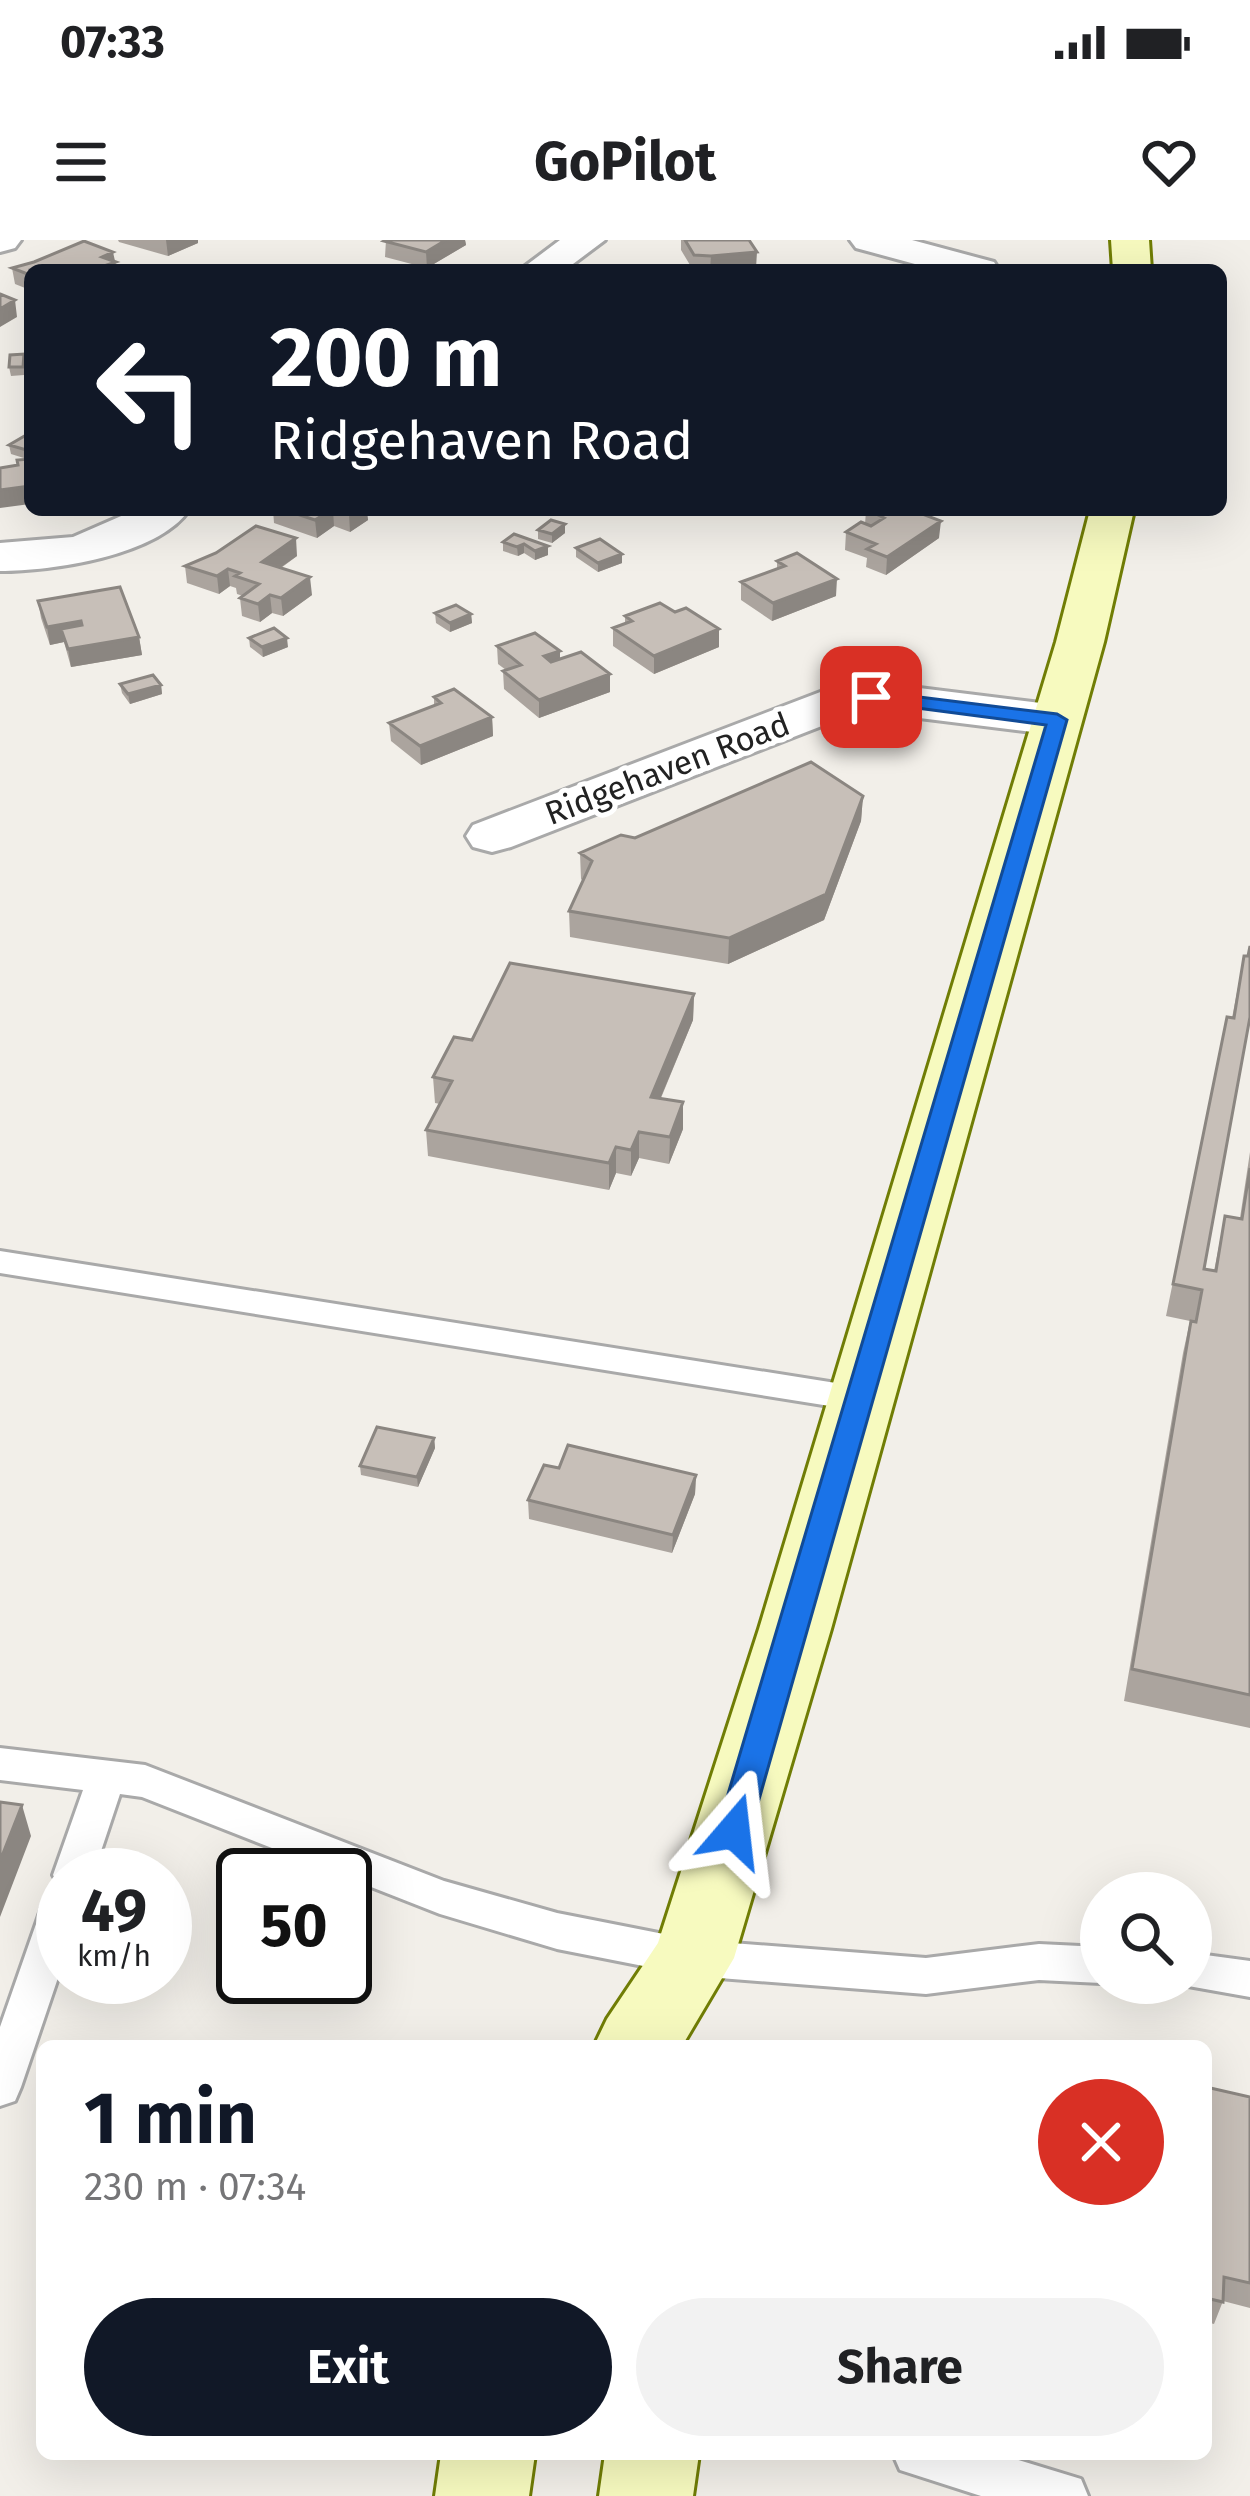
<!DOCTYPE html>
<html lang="en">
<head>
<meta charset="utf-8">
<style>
	body { margin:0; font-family:"Fira Sans",sans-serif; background:#f2f2f2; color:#202124; height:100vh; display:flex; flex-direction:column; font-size:45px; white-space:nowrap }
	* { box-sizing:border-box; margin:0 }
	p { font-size:39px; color:#757577 }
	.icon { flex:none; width:66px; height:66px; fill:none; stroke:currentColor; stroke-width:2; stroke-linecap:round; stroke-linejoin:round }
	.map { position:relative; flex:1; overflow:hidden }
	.panel { position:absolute; left:36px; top:1800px; width:1176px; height:420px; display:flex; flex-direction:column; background:#fff; border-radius:18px; box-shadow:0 12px 48px #0002 }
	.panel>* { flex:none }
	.guide { position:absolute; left:24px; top:24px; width:1203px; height:252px; border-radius:18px; box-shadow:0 12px 48px #0002; background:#111827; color:#fff; overflow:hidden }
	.controls { position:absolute; left:1080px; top:1632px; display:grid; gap:24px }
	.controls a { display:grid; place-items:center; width:132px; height:132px; border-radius:50%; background:#fff; box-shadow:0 12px 48px #0002; font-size:60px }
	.speed { position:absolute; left:36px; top:1608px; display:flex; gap:24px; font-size:60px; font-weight:700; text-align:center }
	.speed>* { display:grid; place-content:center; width:156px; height:156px; border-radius:50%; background:#fff; box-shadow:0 12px 48px #0002; line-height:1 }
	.speed small { font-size:30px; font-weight:400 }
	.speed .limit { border:6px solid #111; border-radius:18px; background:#fff; color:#111 }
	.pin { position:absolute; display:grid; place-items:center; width:102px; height:102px; color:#fff; margin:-51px; border-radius:24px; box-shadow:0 6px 18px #0006 }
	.me { position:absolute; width:132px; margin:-66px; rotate:17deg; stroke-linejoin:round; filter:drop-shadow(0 0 9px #0008) }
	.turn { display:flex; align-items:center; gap:42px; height:252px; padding:0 48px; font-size:54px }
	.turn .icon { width:156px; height:156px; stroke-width:2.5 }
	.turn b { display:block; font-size:84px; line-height:102px }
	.round { display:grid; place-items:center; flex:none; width:126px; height:126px; border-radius:63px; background:#f2f2f2 }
	.overview { display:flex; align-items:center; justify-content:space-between; height:204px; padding:0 48px }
	h1 { font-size:72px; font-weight:700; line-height:90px; color:#111827 }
	.cta { display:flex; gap:24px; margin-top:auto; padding:24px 48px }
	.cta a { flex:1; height:138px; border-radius:72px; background:#111827; color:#fff; font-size:48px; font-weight:700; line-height:138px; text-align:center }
	.cta a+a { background:#f2f2f2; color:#202124 }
	.status { display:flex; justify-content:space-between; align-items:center; height:84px; padding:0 60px; background:#fff; direction:ltr }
	.status svg { height:33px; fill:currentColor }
	header { display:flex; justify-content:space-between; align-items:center; height:156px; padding:0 48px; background:#fff; font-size:54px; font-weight:700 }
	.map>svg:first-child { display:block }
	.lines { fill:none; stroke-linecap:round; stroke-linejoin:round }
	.service-casing { stroke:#a9a9a9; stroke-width:6 }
	.minor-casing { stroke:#a9a9a9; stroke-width:6 }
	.tertiary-casing { stroke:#a9a9a9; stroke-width:6 }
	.secondary-casing { stroke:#707d05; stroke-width:6 }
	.service { fill:#fff; fill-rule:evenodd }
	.minor { fill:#fff; fill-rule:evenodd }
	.tertiary { fill:#fff; fill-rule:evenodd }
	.secondary { fill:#f7fabf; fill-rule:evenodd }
	.wall { fill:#aba49e }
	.shaded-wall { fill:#8b8681 }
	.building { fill:#c7bfb8; stroke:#8b8681; stroke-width:3 }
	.route { fill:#1a73e8; stroke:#114b97; stroke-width:3 }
	.labels { text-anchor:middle; stroke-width:10; stroke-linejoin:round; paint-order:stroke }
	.far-street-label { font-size:33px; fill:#222; stroke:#fff }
</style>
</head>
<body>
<div class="status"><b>07:33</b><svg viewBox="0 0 49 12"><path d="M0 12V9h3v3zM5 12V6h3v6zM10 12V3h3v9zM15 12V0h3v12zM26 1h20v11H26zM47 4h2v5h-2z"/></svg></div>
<header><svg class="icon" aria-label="menu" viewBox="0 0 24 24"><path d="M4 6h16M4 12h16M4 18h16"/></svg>GoPilot<svg class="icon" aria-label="heart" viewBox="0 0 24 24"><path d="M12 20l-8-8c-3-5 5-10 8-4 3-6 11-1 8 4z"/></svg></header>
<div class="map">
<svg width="1250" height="2256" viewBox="0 0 1250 2256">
	<rect width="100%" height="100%" fill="#f2efe9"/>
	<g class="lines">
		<g class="service-casing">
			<path id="service" d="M0,1011L861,1147L873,1150L878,1159L873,1168L861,1171L0,1033Z
				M0,1508L145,1525L444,1641L557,1673L694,1700L926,1718L1039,1704L1101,1707V1743L1039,1740L926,1754L694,1736L557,1709L440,1674L142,1557L120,1554L93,1635H63V1723L21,1847L15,1861L0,1866V1787L43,1664L49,1652L61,1648L53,1635L83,1550L0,1540Z
				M1191,1713L1250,1721V1757L1177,1744L1191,1743Z
				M893,2214H999L1081,2239L1088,2256H981L900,2230Z"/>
		</g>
		<g class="minor-casing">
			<path id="minor" d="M0,0H21L15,8L0,12Z
				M560,0H605L565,30H520Z
				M135,270H189C157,316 52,331 0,331V303L73,297Z
				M871,442L1057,465L1075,469L1082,480L1075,491L1057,495L871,472L850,475L511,607L492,612L473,607L466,596L473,585L823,451Z"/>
		</g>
		<g class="tertiary-casing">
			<path id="tertiary" d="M850,0H912L994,22L999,30H937L856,8Z"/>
		</g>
		<g class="secondary-casing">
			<path id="secondary" d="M1111,0H1149L1151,30H1113Z
				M1090,270H1134L1104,402L831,1389L734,1718L682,1806H594L607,1779L658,1703L759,1389L1056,402Z
				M441,2214H535L529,2256H435Z
				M605,2214H699L693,2256H599Z"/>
		</g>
		<use href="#service" class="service"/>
		<use href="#minor" class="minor"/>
		<use href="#tertiary" class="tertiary"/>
		<use href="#secondary" class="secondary"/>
	</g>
	<path class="wall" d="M118,0H198V3L168,16L119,2Z
		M386,0H465L466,5L427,28L385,17Z
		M681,0H749L756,28L693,30L681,10Z
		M114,21L30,30V50L15,44L12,28Z
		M24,114V135L11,136L9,127Z
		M30,195V264L18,225L27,219L11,214L9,205Z
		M273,270H371L367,273L368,280L350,292L334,286L317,298L274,283Z
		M936,270H971L969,276L936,272Z
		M866,271L939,298L886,335L866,327L867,318L845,310L846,292L865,284Z
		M565,284V293L552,303L538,299V290Z
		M514,294L548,315L535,320L524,313L518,316L503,311V302Z
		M576,308L622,323L598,332L576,317Z
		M297,316L281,328L312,355L283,376L272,373L260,382L242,376L240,358L243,356L237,354L236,348L230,346L219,354L187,343L185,326Z
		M777,321L836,356L772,381L741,360V342L777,329Z
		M38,361L139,397L142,415L71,427L64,402L50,405L41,378Z
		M435,373L471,374L472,383L450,392L436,383Z
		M625,376L719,407L654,434L613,406V388L625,383Z
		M249,398L288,407L263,417L250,407Z
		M497,406L560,419L610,452L539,478L504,449L503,431L506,430L498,424Z
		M120,444L161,445L162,454L130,464L122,453Z
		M434,457L492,477L493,496L421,525L391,501L389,483L434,465Z
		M863,556L861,581L824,680L728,724L570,697L569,671L583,641L581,639L580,613L635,598Z
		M1244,716L1204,1029L1214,1031L1225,976L1240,978L1250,912V1488L1124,1461L1183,1113L1190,1081L1166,1076L1227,777L1232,778Z
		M694,754L693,780L661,858L683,862V889L669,924L639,918L631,936L616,933L609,950L428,916L426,890L440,864L435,863L433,837L472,800Z
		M434,1198L435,1208L418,1247L361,1235L360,1226Z
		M559,1228L696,1235L695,1254L672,1313L529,1279L528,1260Z
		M1206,1847L1250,1857V2068L1223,2061L1214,2084L1206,2082Z"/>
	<path class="shaded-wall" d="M166,0H198V3L168,16Z
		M446,0H465L466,5L427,28L426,12Z
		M113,12L117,30H92L102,17Z
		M757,12L756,28L710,30L711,16Z
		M15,60L17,77L0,87V69Z
		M30,246V264L0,268V250Z
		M331,270H333L334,286L317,298L315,280Z
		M355,270H371L367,273L368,280L350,292L349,274Z
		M941,281L939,298L886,335L887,317Z
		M565,284V293L552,303V294Z
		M296,298L297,316L264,339L262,322Z
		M524,304V313L518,316L517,307Z
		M548,306V315L535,320V311Z
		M622,314V323L598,332V323Z
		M228,329L230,346L219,354L217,336Z
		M310,337L312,355L283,376L281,358Z
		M837,339L836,356L772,381L773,363Z
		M270,355L272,373L260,382L258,364Z
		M471,374L472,383L450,392V383Z
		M81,381L84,399L61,389L64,402L50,405L47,387Z
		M719,389V407L654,434V416Z
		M139,397L142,415L71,427L68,409Z
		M287,398L288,407L263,417L262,407Z
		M560,411V429L544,416Z
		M610,434V452L539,478V460Z
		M161,445L162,454L130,464L128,454Z
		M492,477L493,496L421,525L420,506Z
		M863,556L861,581L824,680L728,724L729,698Z
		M694,754L693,780L650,883L651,857Z
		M683,862V889L669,924L670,897Z
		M639,892V918L631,936V910Z
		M616,907V933L609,950V923Z
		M434,1198L435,1208L418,1247L417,1237Z
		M696,1235L695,1254L672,1313L673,1295Z
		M22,1565L31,1596L0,1677V1621Z"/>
	<path class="building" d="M386,0H446L426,12L384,1Z
		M685,0H749L757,12L711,16L694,15Z
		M84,1L113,12L102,17L116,22L92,30H30V35L12,28L34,22Z
		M0,54L15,60L0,69Z
		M24,114L23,127H9L10,115Z
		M28,194L30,195V211L9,205Z
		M30,219V246L0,250V228L18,225L17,220Z
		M285,270H331L315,280Z
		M868,270H912L941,281L887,317L867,309L876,304L846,292L861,282L871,286L884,278Z
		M551,280L565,284L552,294L538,290Z
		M256,286L296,298L262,322L310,337L281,358L270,355L258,364L240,358L259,344L235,336L240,333L228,329L217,336L185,326L216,313Z
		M514,294L548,306L535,311L524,304L517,307L503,302Z
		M600,299L622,314L598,323L576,308Z
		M797,313L837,339L773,363L741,342L785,326L777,321Z
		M120,347L139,397L68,409L61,389L82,385L81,381L47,387L38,361Z
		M660,363L675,372L686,368L719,389L654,416L613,388L632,381L625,376Z
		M456,365L471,374L450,383L435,373Z
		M274,388L287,398L262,407L249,398Z
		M535,393L560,411L544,416L551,422L581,412L610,434L539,460L503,431L521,425L497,406Z
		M153,435L161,445L128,454L120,444Z
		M454,449L492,477L420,506L389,483L441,463L434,457Z
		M811,522L863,556L826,654L729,698L569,671L592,621L580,613L621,595L635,598Z
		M1250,706V777L1204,1029L1216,1031L1225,976L1242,979L1250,928V1455L1132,1429L1191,1081L1196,1082L1202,1050L1173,1044L1227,777L1234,778L1244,716H1248Z
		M510,723L694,754L651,857L683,862L670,897L639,892L631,910L616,907L609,923L426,890L452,841L433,837L454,797L472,800Z
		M377,1187L434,1198L417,1237L360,1226Z
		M568,1205L696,1235L673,1295L528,1260L544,1225L559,1228Z
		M0,1562L22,1565L0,1621Z
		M1206,1847L1250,1857V2043L1224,2037L1223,2062L1206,2058Z"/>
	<path class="route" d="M871,451L1057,474L1067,480L750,1591L745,1600L734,1604L722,1600L717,1591L1046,485L864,461L861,457Z"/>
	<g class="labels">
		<g class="far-street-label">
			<text transform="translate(667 528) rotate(-21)" y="12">Ridgehaven Road</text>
		</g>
	</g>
</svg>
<div class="controls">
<a><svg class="icon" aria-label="search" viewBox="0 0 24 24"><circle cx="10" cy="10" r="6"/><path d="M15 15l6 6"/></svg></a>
</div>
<div class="speed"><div>49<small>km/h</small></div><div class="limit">50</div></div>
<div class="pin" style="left:871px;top:457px;background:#d93025"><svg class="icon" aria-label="arrive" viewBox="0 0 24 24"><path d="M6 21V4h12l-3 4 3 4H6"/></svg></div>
<svg class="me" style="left:734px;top:1591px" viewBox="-20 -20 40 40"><path d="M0-17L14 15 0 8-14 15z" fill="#1a73e8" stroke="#fff" stroke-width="4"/></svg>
<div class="guide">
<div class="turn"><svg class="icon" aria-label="left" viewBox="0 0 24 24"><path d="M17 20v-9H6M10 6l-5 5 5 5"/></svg><div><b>200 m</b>Ridgehaven Road</div></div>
</div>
<section class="panel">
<div class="overview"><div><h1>1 min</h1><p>230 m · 07:34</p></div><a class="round" style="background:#d93025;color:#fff"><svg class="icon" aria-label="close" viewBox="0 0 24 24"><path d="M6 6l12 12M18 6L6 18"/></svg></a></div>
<div class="cta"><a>Exit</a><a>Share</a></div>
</section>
</div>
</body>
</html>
